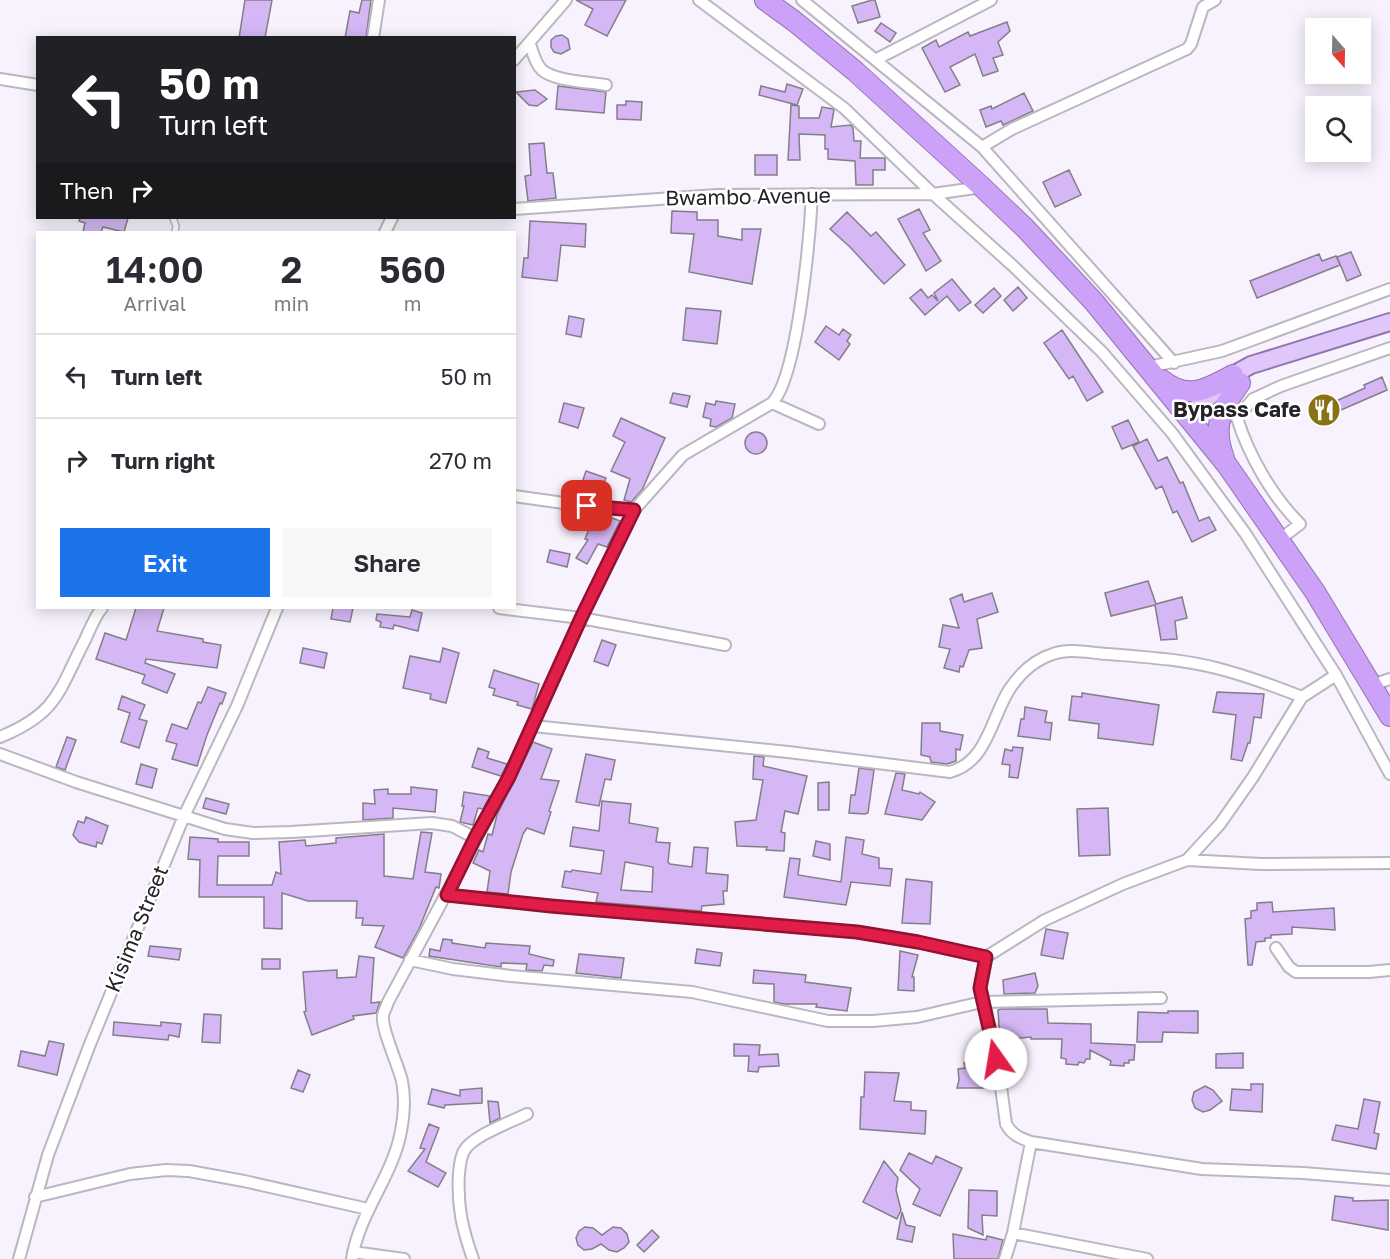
<!DOCTYPE html>
<html lang="en">
<head>
<meta charset="utf-8">
<style>
	body { margin:0; font-family:"Golos Text",sans-serif; background:#f7f7f7; color:#2b2b33; height:100vh; display:flex; flex-direction:column; font-size:22px; white-space:nowrap }
	* { box-sizing:border-box; margin:0 }
	p { font-size:20px; color:#7c7c81 }
	.icon { flex:none; width:33px; height:33px; fill:none; stroke:currentColor; stroke-width:2; stroke-linecap:round; stroke-linejoin:round }
	.map { position:relative; flex:1; overflow:hidden }
	.sheet { position:absolute; left:36px; top:231px; width:480px; height:378px; display:flex; flex-direction:column; background:#fff; border-radius:0px; box-shadow:0 3px 15px #0003 }
	.sheet>* { flex:none }
	.top-card { position:absolute; left:36px; top:36px; width:480px; height:183px; border-radius:0px; box-shadow:0 3px 15px #0003; background:#202124; color:#fff; overflow:hidden }
	.needle { width:39px; rotate:160deg }
	.buttons { position:absolute; left:1305px; top:18px; display:grid; gap:12px }
	.buttons a { display:grid; place-items:center; width:66px; height:66px; border-radius:0px; background:#fff; box-shadow:0 3px 15px #0003; font-size:30px }
	.pin { position:absolute; display:grid; place-items:center; width:51px; height:51px; color:#fff; margin:-26px; border-radius:12px; box-shadow:0 3px 9px #0006 }
	.me { position:absolute; width:66px; margin:-33px; rotate:347deg; stroke-linejoin:round; filter:drop-shadow(0 0 4px #0008) }
	.turn { display:flex; align-items:center; gap:21px; height:126px; padding:0 24px; font-size:27px }
	.turn .icon { width:78px; height:78px; stroke-width:2.5 }
	.turn b { display:block; font-size:42px; line-height:51px }
	.then { display:flex; align-items:center; height:57px; padding:0 24px; background:#0003; gap:12px; font-size:22px }
	.eta { display:flex; justify-content:space-evenly; align-items:center; height:102px; text-align:center }
	.eta b { font-size:36px; font-weight:600; line-height:42px }
	.primary-button { display:flex; gap:12px; margin-top:auto; padding:12px 24px }
	.primary-button a { flex:1; height:69px; border-radius:0px; background:#1a73e8; color:#fff; font-size:24px; font-weight:600; line-height:69px; text-align:center }
	.primary-button a+a { background:#f7f7f7; color:#2b2b33 }
	ul { padding:0; list-style:none }
	li { display:flex; align-items:center; gap:18px; height:84px; padding:0 24px; border-top:2px solid #e1e1e2 }
	li div { flex:1 }
	li b { display:block; font-size:22px }
	li em { font-style:normal }
	.map>svg:first-child { display:block }
	.building { fill:#d4b7f4; stroke:#837f88; stroke-width:1.5; fill-rule:evenodd }
	.lines { fill:none; stroke-linecap:round; stroke-linejoin:round }
	.lane-casing { stroke:#bbb6c0; stroke-width:8 }
	.street-casing { stroke:#bbb6c0; stroke-width:14 }
	.primary-casing { stroke:#9275af; stroke-width:20 }
	.highway-casing { stroke:#9275af; stroke-width:22 }
	.lane { stroke:#fff; stroke-width:5 }
	.street { stroke:#fff; stroke-width:10 }
	.primary { stroke:#e0c7fb; stroke-width:16 }
	.highway { stroke:#cca1f8; stroke-width:20 }
	.route-casing { stroke:#92132f; stroke-width:15 }
	.route { stroke:#e11d48; stroke-width:10 }
	.labels { text-anchor:middle; stroke-width:5; stroke-linejoin:round; paint-order:stroke }
	.street-label { font-size:21px; fill:#252327; stroke:#fff }
	.poi-label { font-size:21px; font-weight:bold; fill:#252327; stroke:#fff; text-anchor:end }
</style>
</head>
<body>
<div class="map">
<svg width="1390" height="1259" viewBox="0 0 1390 1259">
	<rect width="100%" height="100%" fill="#f7f2fd"/>
	<path class="building" d="M245,0H272L265,38H239Z
		M362,0H371L366,38H345L350,11L359,13Z
		M576,0H626L607,36L585,25L593,9Z
		M872,0H875L880,17L858,23L852,6Z
		M1007,22L1010,31L998,42L1003,55L993,58L998,71L983,76L975,54L950,67L960,85L945,92L922,48L936,40L939,47L968,32L970,36Z
		M881,23L896,33L890,42L875,31Z
		M562,35L568,39L570,49L561,54L554,52L551,47V40L556,36Z
		M787,84L803,89L797,105L759,95L761,86L785,92Z
		M558,86L606,92L604,113L556,109Z
		M535,90L547,99L537,106L529,105L516,92Z
		M1024,93L1033,111L1003,125L1001,121L986,127L980,110L991,106L992,109Z
		M626,101L642,102L641,120L617,119V105H626Z
		M791,105L799,106V118H819L822,107L833,109L834,110L831,127L851,125L853,128L854,141H861L860,158H885V170H873V185H856L855,161L828,159V149H825V135L799,134L800,160H788Z
		M544,143L547,173H553L556,198L528,201L525,176L531,175L529,144Z
		M755,155H777V175H755Z
		M1069,170L1081,195L1055,207L1043,182Z
		M919,209L930,230L923,233L941,261L926,271L898,219Z
		M672,211L697,212V220H718V236L742,240V229H761L752,284L689,272L694,234L671,233Z
		M847,212L871,236L876,232L905,265L884,284L850,247L830,229Z
		M80,218H128L124,232L103,227L101,232H83L85,223L79,221Z
		M530,221L586,224L585,247L561,245L557,281L522,277L524,258H528Z
		M1351,252L1361,275L1347,281L1337,257Z
		M1319,254L1322,261L1336,256L1340,265L1257,298L1250,281Z
		M952,279L971,302L959,311L947,296L925,315L910,298L921,289L928,298L932,295L938,301L934,293Z
		M1018,287L1027,298L1013,311L1004,300Z
		M994,288L1001,296L983,313L975,305Z
		M686,308L721,311L717,344L683,340Z
		M569,316L584,319L581,337L566,334Z
		M826,326L839,335L843,329L851,335L847,341L850,344L839,360L815,342Z
		M1062,330L1103,392L1087,401L1073,376L1069,379L1044,343Z
		M1382,377L1387,390L1318,420L1314,411L1365,388L1364,385Z
		M673,393L690,396L687,407L670,403Z
		M716,401L735,404L732,418L716,427L710,426L711,419L703,417L706,403L715,405Z
		M564,403L584,408L578,428L559,422Z
		M621,418L665,438L642,490L631,502L624,500L630,479L611,471L625,442L613,436Z
		M1128,420L1139,442L1122,449L1112,427Z
		M745 443a11 11 0 1 1 22 0a11 11 0 1 1-22 0Z
		M1147,439L1158,461L1167,457L1180,483L1183,482L1199,521L1209,517L1216,530L1192,542L1177,511L1173,513L1162,486L1156,489L1133,446Z
		M586,471L606,478L598,499L578,495Z
		M595,514L604,515L620,521L607,547L598,544L587,564L576,558L588,540L585,539Z
		M550,550L570,554L567,567L547,562Z
		M1148,581L1156,604L1182,597L1187,618L1175,621L1177,639L1161,640L1155,605L1111,616L1105,593Z
		M992,593L998,612L977,619L982,648L969,650L963,667L960,666L959,672L944,668L950,649L939,647L943,625L959,628L950,599L962,594L964,602Z
		M136,608H164L157,631L203,639V642L221,645L217,668L146,659L145,663L175,674L167,693L142,683L145,675L96,659L105,633L126,640Z
		M333,608H353L350,622L331,619Z
		M412,610L422,613L418,631L394,625L393,629L380,627L381,622L376,620L377,614L410,617Z
		M602,640L616,645L608,666L594,661Z
		M303,648L327,653L324,668L300,663Z
		M443,648L459,653L446,703L430,699L431,694L403,688L410,656L440,662Z
		M494,670L539,684L532,709L517,705L518,702L493,695L495,689L489,687Z
		M208,687L226,693L222,704L220,703L207,735L197,766L172,759L177,744L166,741L172,724L187,729L198,702L201,703Z
		M1217,692L1264,694L1261,718L1254,717L1250,743H1248L1242,761L1231,759L1236,715L1213,712Z
		M1082,693L1159,705L1153,745L1098,738L1099,724L1069,720L1072,696L1082,697Z
		M122,696L145,705L139,719L147,721L139,748L121,742L130,713L118,709Z
		M1025,707L1047,711L1045,722L1052,723L1050,740L1018,736L1021,719H1024Z
		M922,723H940V731L963,735L960,750L956,749V761L947,764L931,762L930,757L921,755Z
		M67,737L76,740L65,770L56,767Z
		M533,742L552,749L541,779L559,781L549,811L551,812L544,834L527,828L523,834L511,872L508,894L487,892L490,871L473,863L479,850L483,852L488,834L492,835L497,815Z
		M1013,747L1023,748L1018,778L1009,777L1010,765L1002,764L1005,749L1012,751Z
		M478,748L489,752L487,758L507,764L501,776L472,767Z
		M586,754L615,760L611,780L605,779L599,806L576,802Z
		M754,756L764,757L763,766L807,776L798,814L785,811L781,832L785,833L784,851L766,850L767,847L737,846L735,822L756,820L763,780L753,779Z
		M141,764L157,769L152,788L136,784Z
		M859,768L874,770L868,813L865,814L849,813L851,795H855Z
		M896,773L905,774L902,790L919,794L920,792L935,802L922,820L885,814Z
		M829,782V810H818V783Z
		M411,787L437,790L435,812L393,808V818L363,820V803L375,804L374,790L388,789V794H411Z
		M464,792L490,796L483,809L478,808L473,825L460,822L464,806H462Z
		M206,798L229,804L226,814L203,808Z
		M602,801L631,804L629,823L658,828L656,842L670,843L668,862L670,864L692,867L694,847L708,848L706,873L728,875L727,891H723L724,904L702,906L701,911L596,902L598,893L562,887L565,871L571,872L572,870L601,874L604,851L570,846L573,827L599,831ZM625,862L653,867L652,892L621,890Z
		M1108,808L1110,855L1079,856L1077,809Z
		M86,817L108,826L102,844L97,842L96,847L79,842L73,835L78,821L84,823Z
		M421,832L432,833L425,872L441,874L439,888L436,887L419,929L403,958L375,947L384,926L362,925L363,918H356L357,901H308L282,893V929L264,928V897H199L200,860L188,859L190,837L218,839V842H249V856H218L217,885H272L276,872L281,874L279,842L305,840L306,846L336,843V838L384,834V876L413,879Z
		M846,837L864,840L862,854L879,858V868L892,869L890,886L851,882L846,905L784,897L790,858L800,859L798,875L841,882Z
		M816,841L830,844V860L813,856Z
		M906,879L932,882L930,924L902,923Z
		M1272,902L1273,912L1334,908L1335,930L1292,927V934L1271,935V938H1265V941L1256,942L1252,965H1248L1245,919L1251,918V911L1257,910V903Z
		M1046,929L1068,933L1063,959L1041,955Z
		M443,939L452,940V943L485,948L486,943L530,946L529,954L554,960L553,966L544,965L542,971L526,970L527,964L501,963V967L429,956L430,949L440,951Z
		M150,946L181,949L179,960L148,956Z
		M697,949L722,953L720,966L695,963Z
		M900,951L918,955L912,977H914V991L898,990Z
		M579,954L624,958L621,978L576,973Z
		M359,956L374,958L371,1003L380,1002L376,1013L353,1016L354,1019L312,1035L304,1012L306,1011L303,972L337,970V978L356,977Z
		M262,959H280V969H262Z
		M754,970L806,975L805,982L851,988L847,1011L816,1007L817,1004H784L774,1002V984L753,983Z
		M1035,973L1038,986L1035,993L1004,994L1003,980Z
		M1001,1009H1047L1048,1023L1091,1024V1043L1135,1045L1134,1060H1129V1063H1124V1066L1110,1065L1111,1061L1090,1050V1059H1086L1084,1063L1079,1062L1078,1065L1066,1064V1059L1061,1058L1062,1039H1031V1037L1000,1040L998,1010Z
		M1168,1011H1198V1033L1163,1032L1162,1042H1137L1138,1012L1168,1013Z
		M204,1014L221,1015L220,1043L202,1042Z
		M114,1022L161,1026V1022L181,1024L179,1037L169,1035L168,1040L113,1035Z
		M49,1041L64,1044L57,1075L18,1066L21,1051L45,1056Z
		M734,1044L760,1045L759,1055L778,1054L779,1066L759,1067L758,1072L748,1071L749,1056H734Z
		M1243,1053V1068H1216V1054Z
		M980,1061V1068L988,1067L989,1077L984,1088H957L959,1080L958,1069L965,1068L964,1063Z
		M298,1070L310,1075L303,1092L291,1088Z
		M865,1072L899,1073L894,1101L911,1102V1110L926,1111L925,1134L860,1129L861,1097H864Z
		M1251,1084H1263L1262,1112L1230,1110L1232,1089L1251,1090Z
		M1205,1086L1213,1090L1222,1101L1210,1110L1203,1112L1195,1108L1192,1100L1194,1092Z
		M482,1088V1103L445,1105L444,1108L428,1104L432,1089L460,1096V1090Z
		M1364,1099L1380,1102L1374,1133L1379,1134L1376,1149L1332,1140L1336,1125L1358,1129Z
		M488,1101L498,1102L500,1118L490,1123Z
		M429,1124L439,1128L426,1162L446,1173L438,1187L408,1171L425,1149L420,1148Z
		M909,1153L932,1164L936,1156L962,1168L940,1216L913,1204L920,1189L900,1170Z
		M884,1161L898,1178L896,1190L901,1210L897,1219L863,1202Z
		M969,1190L997,1191V1216L982,1215L983,1235L968,1228Z
		M1335,1196L1353,1198V1201L1388,1200V1230L1332,1220Z
		M902,1212L906,1225L915,1227L912,1242L897,1239Z
		M585,1227L593,1228L602,1235L613,1227L621,1228L627,1234L629,1242L624,1248L617,1252L609,1250L601,1244L592,1249L584,1250L578,1245L576,1238L579,1231Z
		M652,1230L659,1237L644,1252L637,1245Z
		M953,1234L986,1240L987,1236L1003,1240L998,1259H954Z"/>
	<g class="lines">
		<g class="lane-casing">
			<path id="lane" d="M173,218L176,226L175,232"/>
		</g>
		<g class="street-casing">
			<path id="street" d="M699,0L844,108L933,194L1012,265L1102,352L1172,433L1245,533L1336,675L1390,774
				M802,0L982,147L1174,363
				M373,38L379,0
				M530,44C533,53 535,63 542,70C554,81 590,82 606,85
				M877,59L991,0
				M514,60L566,0
				M0,79L38,85
				M982,147L1012,129L1187,49L1191,44L1203,7L1215,0
				M514,209L717,195L933,194L982,187
				M385,232L392,218
				M1149,367L1222,351L1390,289
				M772,403L819,424
				M514,496L564,503L634,510
				M1279,540L1300,524C1272,496 1249,456 1237,418L1253,399L1281,386L1390,348
				M499,608L581,618L725,645
				M1336,675L1302,697L1253,777L1220,824L1187,860L1123,884L1045,920L986,957L980,988L999,1072L1006,1124C1012,1135 1020,1138 1031,1142L1202,1169L1303,1173L1390,1180
				M1372,685L1390,679
				M533,726L788,752L950,772C987,762 991,719 1009,690C1020,673 1034,660 1053,654C1070,648 1090,653 1108,654C1144,657 1181,659 1216,668C1245,675 1274,686 1302,697
				M0,737C58,713 58,692 85,640C90,629 95,616 102,608
				M0,754L76,782L225,829L253,833L291,832L432,823L452,826L475,838
				M1187,860L1261,864L1390,863
				M447,895L551,906L857,932L918,942L986,957
				M1276,948L1289,967L1296,972H1369L1390,970
				M410,960L453,969L511,976L692,992L828,1021H873L917,1017L982,1002L1161,998
				M35,1197L130,1174L166,1170L189,1171L244,1181L368,1209
				M1013,1233L1147,1259
				M353,1252L404,1259
				M19,1259L48,1155L90,1044L184,816L237,706L277,608
				M352,1259C359,1213 393,1176 401,1131C404,1115 405,1096 402,1081C398,1064 381,1029 383,1015C384,1011 387,1006 388,1002L509,777L581,618L634,510L683,455L772,403C798,376 810,235 812,194
				M473,1259C462,1228 457,1206 459,1173C460,1166 460,1158 464,1151C472,1136 511,1122 527,1114
				M1005,1259L1013,1233L1031,1142"/>
		</g>
		<g class="primary-casing">
			<path id="primary" d="M1188,416L1233,375L1251,365L1390,322"/>
		</g>
		<g class="highway-casing">
			<path id="highway" d="M765,0L794,21L855,71L982,187L1025,228L1094,302L1227,465L1315,592L1390,716
				M1162,380C1188,401 1207,389 1233,375
				M1224,458C1212,426 1221,409 1240,383"/>
		</g>
		<use href="#lane" class="lane"/>
		<use href="#street" class="street"/>
		<use href="#primary" class="primary"/>
		<use href="#highway" class="highway"/>
	</g>
	<g class="lines">
		<g class="route-casing">
			<path id="route" d="M587,506L634,510L581,618L509,777L475,838L447,895L551,906L857,932L918,942L986,957L980,988L996,1059"/>
		</g>
		<use href="#route" class="route"/>
	</g>
	<defs>
		<g id="restaurant-disc" transform="scale(1.725)"><circle r="9.5" fill="#877315" stroke="#fff"/><path d="M-5-6h1v4h1v-4h1v4h1v-4h1v5L-1.5 .5V6h-2V.5L-5-1ZM5-6V6H3V1.5H1.5Q1.5-4 5-6Z" fill="#fff"/></g>
	</defs>
	<g fill-rule="evenodd">
		<use href="#restaurant-disc" x="1324" y="410"/>
	</g>
	<g class="labels">
		<g class="street-label">
			<text transform="translate(748 197) rotate(-1)" y="7">Bwambo Avenue</text>
			<text transform="translate(137 929) rotate(-68)" y="7">Kisima Street</text>
		</g>
		<g class="poi-label">
			<text x="1301" y="417">Bypass Cafe</text>
		</g>
	</g>
</svg>
<div class="buttons">
<a><svg class="needle" viewBox="-14 -14 28 28"><path d="M0-13l5 13h-10z" fill="#e53935"/><path d="M0 13l5-13h-10z" fill="#7c7c81"/></svg></a>
<a><svg class="icon" aria-label="search" viewBox="0 0 24 24"><circle cx="10" cy="10" r="6"/><path d="M15 15l6 6"/></svg></a>
</div>
<div class="pin" style="left:587px;top:506px;background:#d93025"><svg class="icon" aria-label="arrive" viewBox="0 0 24 24"><path d="M6 21V4h12l-3 4 3 4H6"/></svg></div>
<svg class="me" style="left:996px;top:1059px" viewBox="-20 -20 40 40"><circle r="19" fill="#fff"/><path d="M0-13L10 11 0 6-10 11z" fill="#e11d48"/></svg>
<div class="top-card">
<div class="turn"><svg class="icon" aria-label="left" viewBox="0 0 24 24"><path d="M17 20v-9H6M10 6l-5 5 5 5"/></svg><div><b>50 m</b>Turn left</div></div>
<div class="then">Then<svg class="icon" aria-label="right" viewBox="0 0 24 24"><path d="M7 20v-9h11M14 6l5 5-5 5"/></svg></div>
</div>
<section class="sheet">
<div class="eta">
<div><b>14:00</b><p>Arrival</p></div>
<div><b>2</b><p>min</p></div>
<div><b>560</b><p>m</p></div>
</div>
<ul>
<li><svg class="icon" aria-label="left" viewBox="0 0 24 24"><path d="M17 20v-9H6M10 6l-5 5 5 5"/></svg><div><b>Turn left</b></div><em>50 m</em></li>
<li><svg class="icon" aria-label="right" viewBox="0 0 24 24"><path d="M7 20v-9h11M14 6l5 5-5 5"/></svg><div><b>Turn right</b></div><em>270 m</em></li>
</ul>
<div class="primary-button"><a>Exit</a><a>Share</a></div>
</section>
</div>
</body>
</html>
